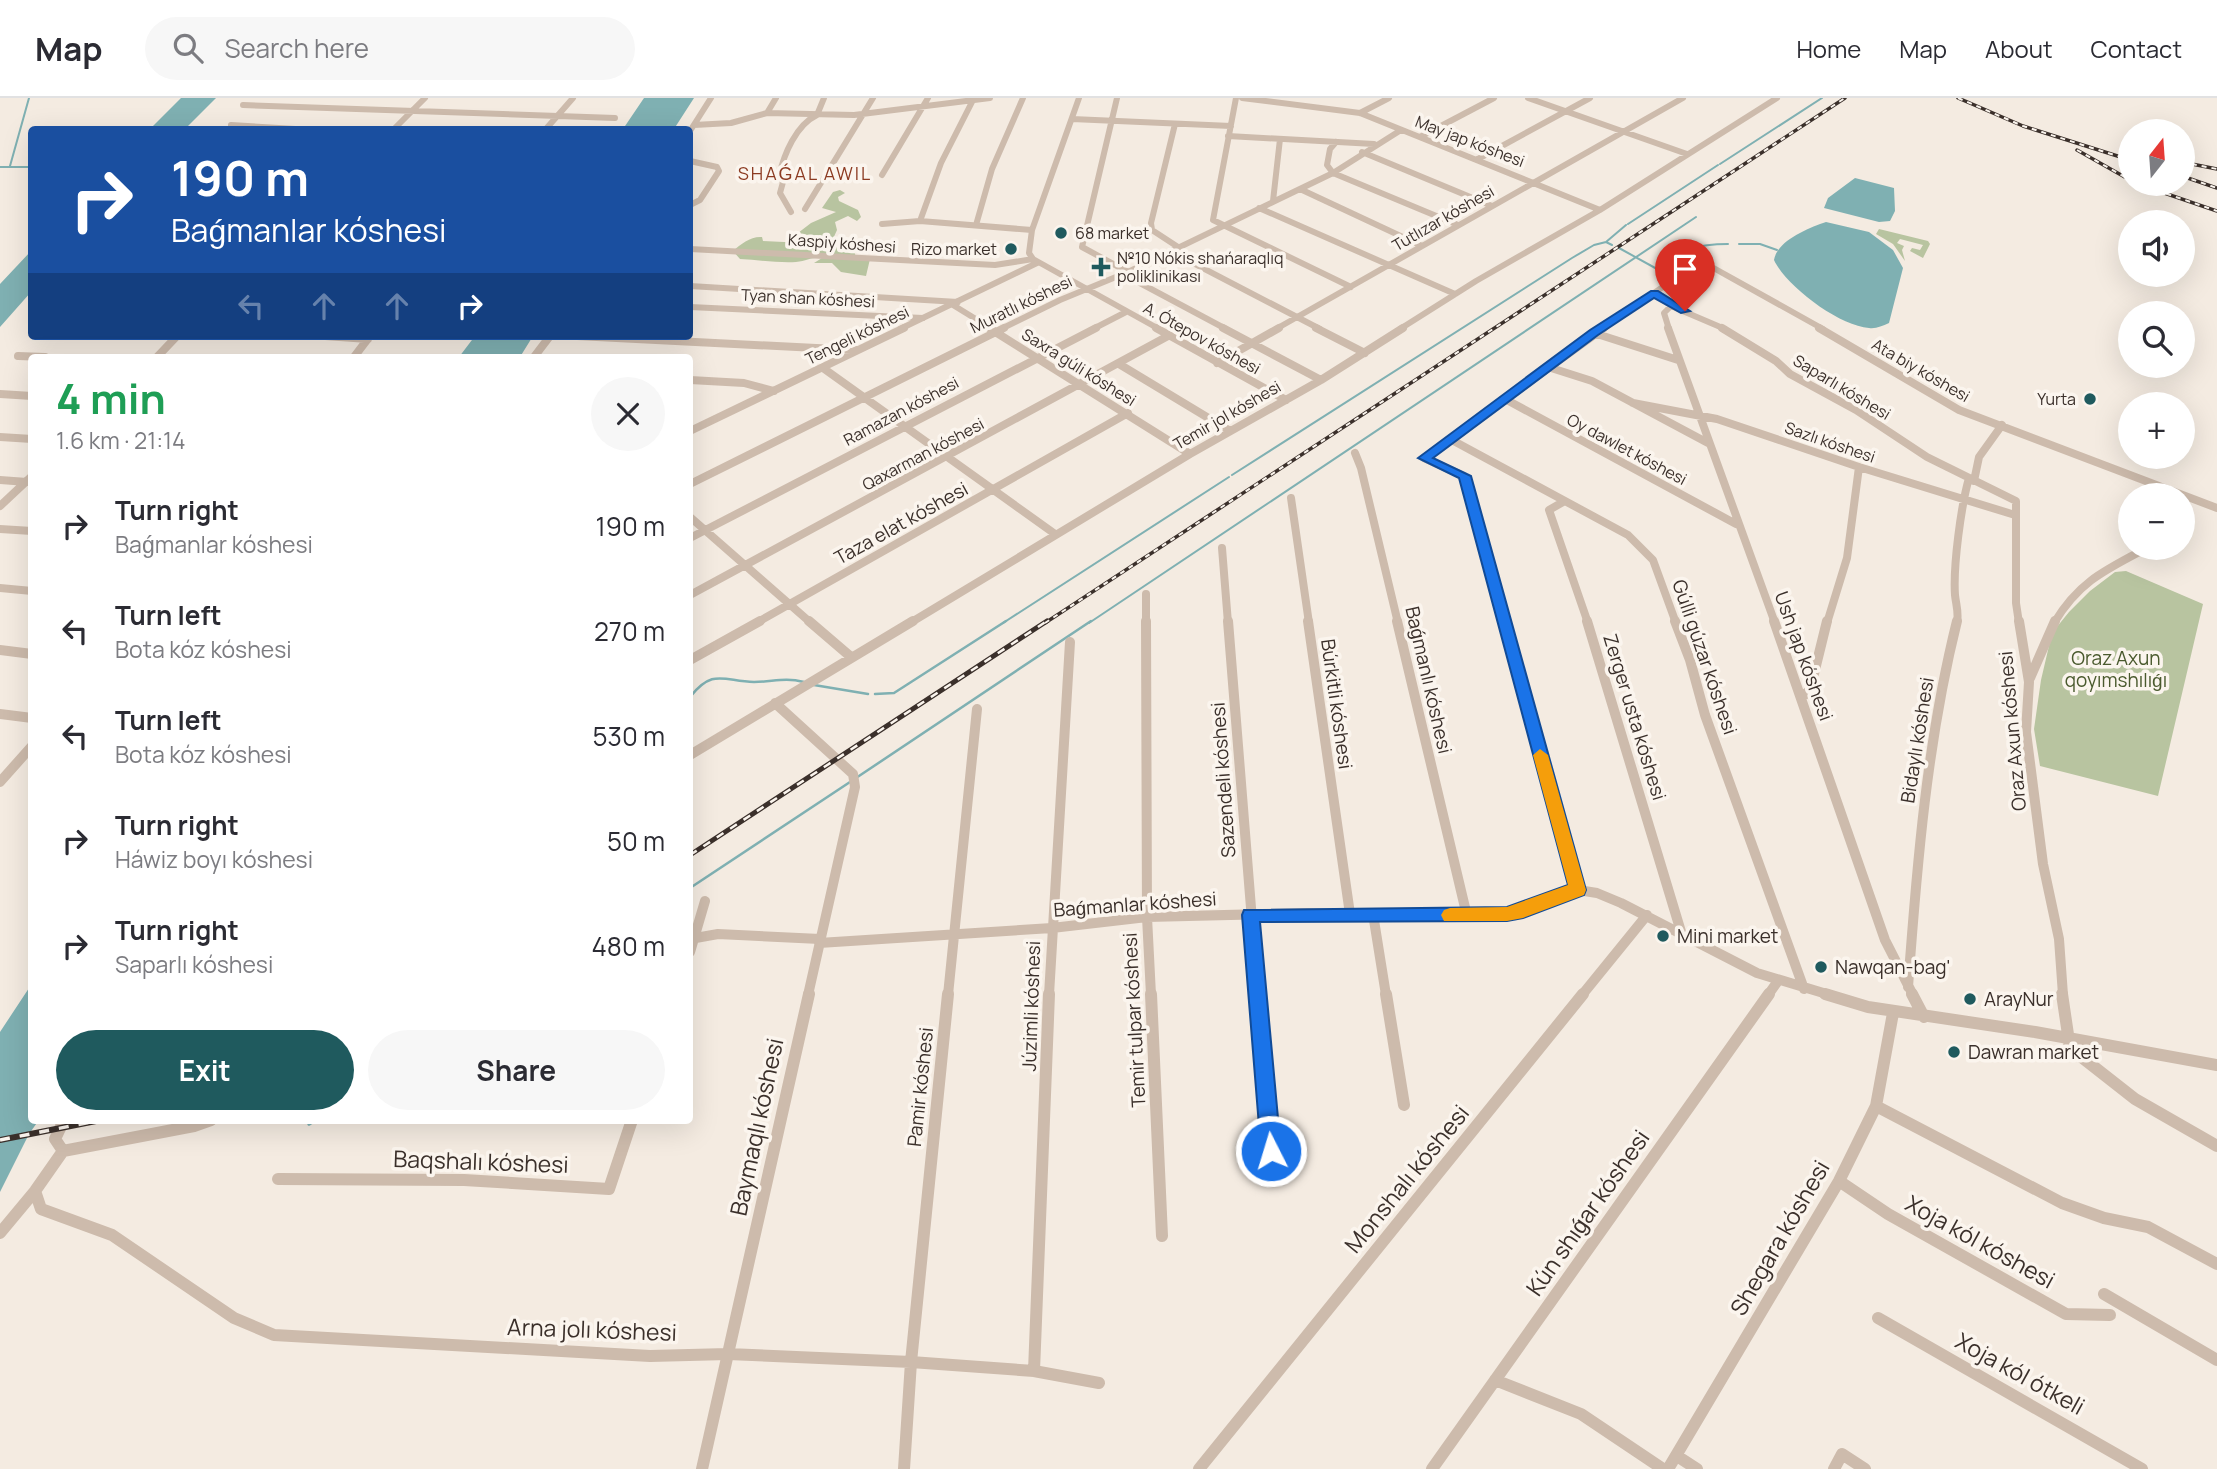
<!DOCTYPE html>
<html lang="en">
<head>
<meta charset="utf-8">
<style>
	body { margin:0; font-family:Manrope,sans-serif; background:#f7f7f7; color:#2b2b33; height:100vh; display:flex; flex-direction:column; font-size:26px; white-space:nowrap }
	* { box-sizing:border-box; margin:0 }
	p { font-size:23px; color:#7c7c81 }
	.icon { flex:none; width:38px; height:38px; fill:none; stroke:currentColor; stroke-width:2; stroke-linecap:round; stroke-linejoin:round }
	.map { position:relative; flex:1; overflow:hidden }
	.panel { position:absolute; left:28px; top:256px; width:665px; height:770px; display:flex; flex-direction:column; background:#fff; border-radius:7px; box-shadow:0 7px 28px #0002 }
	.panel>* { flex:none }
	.hud { position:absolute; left:28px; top:28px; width:665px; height:214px; border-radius:7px; box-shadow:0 7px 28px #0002; background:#1a4fa0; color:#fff; overflow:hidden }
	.needle { width:46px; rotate:17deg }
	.controls { position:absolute; left:2118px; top:21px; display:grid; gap:14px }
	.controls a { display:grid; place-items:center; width:77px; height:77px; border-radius:50%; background:#fff; box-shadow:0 7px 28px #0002; font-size:35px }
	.pin { position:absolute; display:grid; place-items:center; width:60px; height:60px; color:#fff; margin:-72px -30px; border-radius:50% 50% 50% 0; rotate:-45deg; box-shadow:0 0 7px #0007 }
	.pin .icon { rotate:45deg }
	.me { position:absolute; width:77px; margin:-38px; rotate:355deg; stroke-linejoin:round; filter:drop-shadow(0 0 5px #0008) }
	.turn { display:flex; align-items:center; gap:24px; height:147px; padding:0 28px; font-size:32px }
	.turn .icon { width:91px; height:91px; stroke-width:2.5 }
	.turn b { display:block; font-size:49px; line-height:60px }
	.lanes { display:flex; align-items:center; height:66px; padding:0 28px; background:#0003; justify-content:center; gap:35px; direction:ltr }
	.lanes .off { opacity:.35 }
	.round { display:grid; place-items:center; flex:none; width:74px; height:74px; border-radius:37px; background:#f7f7f7 }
	.overview { display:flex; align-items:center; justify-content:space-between; height:119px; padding:0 28px }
	h1 { font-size:42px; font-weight:700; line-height:52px; color:#1e9e55 }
	.action { display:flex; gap:14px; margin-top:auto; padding:14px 28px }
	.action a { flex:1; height:80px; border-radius:42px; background:#1f5a5e; color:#fff; font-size:28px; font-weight:700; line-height:80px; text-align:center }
	.action a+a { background:#f7f7f7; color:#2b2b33 }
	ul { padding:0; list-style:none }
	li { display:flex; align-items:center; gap:21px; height:105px; padding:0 28px }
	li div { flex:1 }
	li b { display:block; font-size:26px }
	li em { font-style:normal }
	header { display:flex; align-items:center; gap:42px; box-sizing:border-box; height:98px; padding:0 35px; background:#fff; border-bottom:2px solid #e1e1e2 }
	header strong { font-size:33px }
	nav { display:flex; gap:38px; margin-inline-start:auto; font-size:24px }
	.search { width:490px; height:63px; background:#f7f7f7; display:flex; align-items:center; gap:18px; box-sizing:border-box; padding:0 24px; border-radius:38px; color:#7c7c81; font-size:26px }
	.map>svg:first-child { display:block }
	.green { fill:#b8c4a0 }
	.water { fill:#7fb0b2 }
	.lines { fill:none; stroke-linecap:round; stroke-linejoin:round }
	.stream-far2 { stroke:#7fb0b2; stroke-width:2 }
	.stream-far1 { stroke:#7fb0b2; stroke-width:2.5 }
	.stream { stroke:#7fb0b2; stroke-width:3.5 }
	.minor-far3 { stroke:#cdbbac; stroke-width:6 }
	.minor-far2 { stroke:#cdbbac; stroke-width:8 }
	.minor-far1 { stroke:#cdbbac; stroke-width:10 }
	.minor { stroke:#cdbbac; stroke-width:12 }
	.rail-far2-casing { stroke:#3b302b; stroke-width:3.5 }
	.rail-far1-casing { stroke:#3b302b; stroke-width:5 }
	.rail-casing { stroke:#3b302b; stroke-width:6 }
	.rail-far2 { stroke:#fbf5ee; stroke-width:2; stroke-dasharray:5; stroke-linecap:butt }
	.rail-far1 { stroke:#fbf5ee; stroke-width:2.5; stroke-dasharray:8; stroke-linecap:butt }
	.rail { stroke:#fbf5ee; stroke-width:3.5; stroke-dasharray:10; stroke-linecap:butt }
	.route { fill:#1a73e8; stroke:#114b97; stroke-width:2 }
	.slow { fill:#f59e0b }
	.poi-dot { fill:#1f5a5e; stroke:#fbf5ee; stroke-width:2.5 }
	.labels { text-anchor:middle; stroke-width:7; stroke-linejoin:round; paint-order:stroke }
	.far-street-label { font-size:16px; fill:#3b302b; stroke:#fbf5ee }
	.far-poi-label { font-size:16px; fill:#3b302b; stroke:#fbf5ee; text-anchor:start }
	.far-neighbourhood-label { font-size:18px; letter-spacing:2px; fill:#8c3b22; stroke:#fbf5ee }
	.street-label { font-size:19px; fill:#3b302b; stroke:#fbf5ee }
	.park-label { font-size:19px; fill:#4a5a2e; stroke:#fbf5ee }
	.poi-label { font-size:19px; fill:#3b302b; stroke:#fbf5ee; text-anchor:start }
	.near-street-label { font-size:23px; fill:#3b302b; stroke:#fbf5ee }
</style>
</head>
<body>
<header>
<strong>Map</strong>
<div class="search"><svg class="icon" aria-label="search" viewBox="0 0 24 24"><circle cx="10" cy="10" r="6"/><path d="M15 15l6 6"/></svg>Search here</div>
<nav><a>Home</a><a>Map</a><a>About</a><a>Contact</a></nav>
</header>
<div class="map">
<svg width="2217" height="1371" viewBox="0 0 2217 1371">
	<rect width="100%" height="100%" fill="#f4ebe1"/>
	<path class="green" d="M840,92L845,95L838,99L839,103L858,112L861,119L857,123L848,118L835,124L837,132L832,143L850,147L856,158L870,161L866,178L841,174L832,165H814L822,160C811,159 807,163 796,164C778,165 758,162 740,161L733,153C741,146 751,138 762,139L763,143L805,145L809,143L808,137L798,135L811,125L836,114L822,110L833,94Z
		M1879,131L1928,143L1930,146L1923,160L1910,153L1912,150L1920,152L1923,147L1900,141L1897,145L1904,148L1902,152L1905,163L1893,146L1876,136Z
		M2126,473L2203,506L2158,698L2040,668L2034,631L2041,582L2052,535L2069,514L2090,493L2115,474Z"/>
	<path class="water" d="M181,0H216L185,31H150Z
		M644,0H694L674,31H623Z
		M1855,80L1894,90L1895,113L1890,123L1879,124L1824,110L1828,100Z
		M1826,124L1869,134L1893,152L1903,170L1889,225C1882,228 1876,231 1869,230C1839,228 1786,188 1774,162C1777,143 1808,130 1826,124Z
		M31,153V194L0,229V186Z
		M475,238H533L520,259H459Z
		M31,887L32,1022H39L29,1036L0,1094V934Z"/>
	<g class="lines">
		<path class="stream-far2" d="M1720,66L1822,0
			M10,68L29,0
			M0,69H32
			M1628,126L1718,67
			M1606,144L1626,127
			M1739,146H1760L1777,152
			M1619,150L1657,171C1679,151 1699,146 1728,146
			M1232,377L1572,160L1594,147L1606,144L1612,147
			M1003,525L1229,379
			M1089,525L1696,119"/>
		<path class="stream-far1" d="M814,587L868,596
			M875,596L894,595L1006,523
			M690,599C713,570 723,583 754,584C773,584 784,579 804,584
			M856,680L1091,523
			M690,790L850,684"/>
		<path class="stream" d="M309,1026L315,1022"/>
		<path class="minor-far3" d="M1079,0L1032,132L1029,155L1033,161L1159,231
			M1117,0L1082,149L1128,174
			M1236,0L1213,122L1351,189
			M1242,0L1360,15L1600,112
			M1528,0L1687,56
			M243,7L615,20
			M767,15L776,0
			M1360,15L1389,0
			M1072,21L1231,28
			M1175,26L1151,125L1152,132L1178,149
			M231,27L312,32
			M694,27L731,25L767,15L854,17L990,0
			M393,32L425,0
			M545,32L573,0
			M690,33L711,0
			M1228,38L1374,46
			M1420,39L1494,0
			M1336,44L1330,51L1327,67L1333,75L1458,127
			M1362,54L1492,108
			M1478,61L1590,0
			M690,63L717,69L719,73L700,102L690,107
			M882,77L928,0
			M1300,91L1422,148
			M1273,103L1280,41
			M1259,110L1455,196
			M805,111L873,0
			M791,114L780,95L783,84L779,78C784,56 796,27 817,17L824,0
			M920,123L941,65L973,2
			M882,126L920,123L1032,132
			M976,127L992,71L1023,0
			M690,151L995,167L1033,161
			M1170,153L1320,231
			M1123,176L1226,231
			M690,188L958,204
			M1655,195L1671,208L1725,231
			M953,207L992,231
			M690,209L923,220
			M900,231L1037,165
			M1001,231L1060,202L1128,174L1333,75L1401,32
			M1093,231L1126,214
			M1276,231L1683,0
			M1400,231L1476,183L1600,112L1777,0
			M1601,231L1701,163L1823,231
			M1669,231L1664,215L1671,208"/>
		<path class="minor-far2" d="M989,230L1190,356
			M1156,230L1286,302
			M1223,230L1321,282
			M1316,230L1365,255
			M1668,230L1775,525
			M1722,230L1776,263L1790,276L1856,312L1927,359L2016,403V505L2019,525
			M1819,230L1959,312L2217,410
			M1594,235L1678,262
			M325,238L368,241
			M577,238L856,252
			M18,258L45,259
			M157,259L177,238
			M354,259L370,238
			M534,259L550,238
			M1217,265L1279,230
			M1119,266L1230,333
			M1548,269L1592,283L1708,345
			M823,270L1055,436
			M690,282L744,285L774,293
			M0,296L32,298
			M1505,301L1736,426
			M1633,305L1717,321L1859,369L2015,417
			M690,333L904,230
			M0,339L32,341
			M1450,341L1628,437L1653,462L1676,525
			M1355,355L1361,370L1398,525
			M1424,360L1604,230
			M1424,360L1464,378L1504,525
			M0,382L27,384
			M1974,383L1979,359L2002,327
			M690,386L1004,230
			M1291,400L1309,525
			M1563,404L1549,412L1588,525
			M0,408L32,378
			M690,419L811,525
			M0,431L32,433
			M690,440L1096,230
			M1222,450L1228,525
			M0,490L32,493
			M1146,496V525
			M690,497L1168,238
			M756,525L1128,315
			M910,525L1190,356L1321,282L1403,230
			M1827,525L1847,460L1859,369
			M1957,525C1959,514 1956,507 1955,497C1953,468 1961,408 1969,380
			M2054,525C2078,485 2103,473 2143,452"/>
		<path class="minor-far1" d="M809,523L851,559
			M1146,523L1147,819L1151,897
			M1228,523L1258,897
			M1308,523L1350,816
			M1397,523L1467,818
			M1504,523L1578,792
			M1587,523L1682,837
			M1675,523L1690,562L1705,617L1804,891
			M1774,523L1885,842L1913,897
			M2019,523L2029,584L2026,634L2043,766L2059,841L2063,897
			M0,552L32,556
			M690,562L760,523
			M2030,580L2055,523
			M1802,599L1810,592L1827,523
			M775,605L853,676L855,689L808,897
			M0,616L32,620
			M690,657L913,523
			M0,684L32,648
			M1373,816L1386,897
			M690,841L718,836L820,841
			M819,845L1052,830L1147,819L1307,815L1467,818L1507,816L1523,813L1560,796L1578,792L1597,795L1621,805L1757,875L1830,897
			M690,854L705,803
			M1908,889C1917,766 1927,643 1957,523
			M948,897L977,611
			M1049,897L1070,544
			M1582,897L1647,817
			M1768,897L1778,883"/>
		<path class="minor" d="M1151,896L1162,1138
			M1258,896L1273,1078
			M1386,896L1404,1007
			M1825,896L1868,909L2035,934L2217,967
			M1912,896L1924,919
			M2062,896L2070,950L2135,1001L2217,1048
			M1876,1008L2062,1105L2104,1120L2148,1129L2217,1166
			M63,1053L55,1041L64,1022
			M278,1081L464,1082L609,1091L632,1022
			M1839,1083L1888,1116L2066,1216L2110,1217
			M35,1093L41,1111L112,1137L234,1220L274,1237L650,1258L728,1256L911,1264L1034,1273L1099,1285
			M0,1135L35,1093L63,1053L194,1028L211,1022
			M2104,1196L2217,1262
			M1878,1220L2142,1371
			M1034,1273L1049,896
			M1495,1282L1581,1316L1663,1371
			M1677,1358L1697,1371
			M702,1371L809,896
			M904,1371L911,1264L948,896
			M1199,1371L1583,896
			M1432,1371L1769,896
			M1668,1371L1839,1083L1876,1008L1893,915
			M1834,1371L1842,1356L1865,1371"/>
		<g class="rail-far2-casing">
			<path id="rail-far2" d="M1958,0L2023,28L2130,62
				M2077,52L2130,82
				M2182,64L2217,71
				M2182,78L2217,90
				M2138,86L2217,113
				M1045,525L1845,0"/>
		</g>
		<g class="rail-far1-casing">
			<path id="rail-far1" d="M690,757L1047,523"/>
		</g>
		<g class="rail-casing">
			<path id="rail" d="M0,1042L101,1022"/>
		</g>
		<use href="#rail-far2" class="rail-far2"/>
		<use href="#rail-far1" class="rail-far1"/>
		<use href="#rail" class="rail"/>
	</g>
	<path class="route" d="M1651,193H1658L1690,213L1681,215L1654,200L1598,237L1433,360L1471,378L1586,792L1584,797L1523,820L1507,823L1260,824L1281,1053L1278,1059L1271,1062L1264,1059L1261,1053L1242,817L1244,812L1507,809L1568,787L1459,380L1418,360L1590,232Z"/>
	<path class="slow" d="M1540,651L1548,657L1586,792L1584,797L1523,820L1507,823H1444L1441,817L1444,812L1450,810L1507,809L1568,787L1533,657Z"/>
	<g class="poi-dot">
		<circle cx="1061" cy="135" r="7"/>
		<circle cx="1011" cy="151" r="7"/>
		<path d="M1097.5 158.5h7v7h7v7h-7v7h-7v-7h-7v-7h7z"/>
		<circle cx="2090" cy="301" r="7"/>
		<circle cx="1663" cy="838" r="7"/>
		<circle cx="1821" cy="869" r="7"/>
		<circle cx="1970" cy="901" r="7"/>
		<circle cx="1954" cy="954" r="7"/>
	</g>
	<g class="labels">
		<g class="far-street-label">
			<text transform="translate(1470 43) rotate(21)" y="6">May jap kóshesi</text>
			<text transform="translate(1443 120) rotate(-30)" y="6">Tutlızar kóshesi</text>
			<text transform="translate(842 145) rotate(4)" y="6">Kaspiy kóshesi</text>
			<text transform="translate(808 200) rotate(3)" y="6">Tyan shan kóshesi</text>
			<text transform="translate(1021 206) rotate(-26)" y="6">Muratlı kóshesi</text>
			<text transform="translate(857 237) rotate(-26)" y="6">Tengeli kóshesi</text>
			<text transform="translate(1202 240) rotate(29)" y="6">A. Ótepov kóshesi</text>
			<text transform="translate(1079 269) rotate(32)" y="6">Saxra gúli kóshesi</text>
			<text transform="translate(1921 272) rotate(30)" y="6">Ata biy kóshesi</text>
			<text transform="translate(1842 289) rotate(31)" y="6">Saparlı kóshesi</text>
			<text transform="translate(901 313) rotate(-28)" y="6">Ramazan kóshesi</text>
			<text transform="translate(1227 317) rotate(-30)" y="6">Temir jol kóshesi</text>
			<text transform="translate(1830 344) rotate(19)" y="6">Sazlı kóshesi</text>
			<text transform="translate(1627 351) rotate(28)" y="6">Oy dawlet kóshesi</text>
			<text transform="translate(923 356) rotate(-28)" y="6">Qaxarman kóshesi</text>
		</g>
		<g class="far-poi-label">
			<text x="1075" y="141">68 market</text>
			<text x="997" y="157" text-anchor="end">Rizo market</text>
			<text x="1117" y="166">№10 Nókis shańaraqlıq<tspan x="1117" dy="18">poliklinikası</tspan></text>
			<text x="2076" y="307" text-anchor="end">Yurta</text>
		</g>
		<g class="far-neighbourhood-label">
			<text x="805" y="82">SHAǴAL AWIL</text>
		</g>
		<g class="street-label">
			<text transform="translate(901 425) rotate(-29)" y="7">Taza elat kóshesi</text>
			<text transform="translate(1804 558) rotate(70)" y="7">Ush jap kóshesi</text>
			<text transform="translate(1705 559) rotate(71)" y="7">Gúlli gúzar kóshesi</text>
			<text transform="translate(1429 582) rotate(77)" y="7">Baǵmanlı kóshesi</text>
			<text transform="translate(1337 606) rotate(82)" y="7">Búrkitli kóshesi</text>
			<text transform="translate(1635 619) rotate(73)" y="7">Zerger usta kóshesi</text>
			<text transform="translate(2012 633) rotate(-95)" y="7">Oraz Axun kóshesi</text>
			<text transform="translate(1917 642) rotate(-81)" y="7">Bidaylı kóshesi</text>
			<text transform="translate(1223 682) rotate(-94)" y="7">Sazendeli kóshesi</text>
			<text transform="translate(1135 806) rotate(-4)" y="7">Baǵmanlar kóshesi</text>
			<text transform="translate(1031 908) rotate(-88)" y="7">Júzimli kóshesi</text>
			<text transform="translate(1134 922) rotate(-93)" y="7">Temir tulpar kóshesi</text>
			<text transform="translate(920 989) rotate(-84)" y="7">Pamir kóshesi</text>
		</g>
		<g class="park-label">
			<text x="2116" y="567">Oraz Axun<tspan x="2116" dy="22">qoyımshılıǵı</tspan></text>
		</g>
		<g class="poi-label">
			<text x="1677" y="845">Mini market</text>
			<text x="1835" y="876">Nawqan-bag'</text>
			<text x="1984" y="908">ArayNur</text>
			<text x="1968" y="961">Dawran market</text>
		</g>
		<g class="near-street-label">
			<text transform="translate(757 1029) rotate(-78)" y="8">Baymaqlı kóshesi</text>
			<text transform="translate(481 1064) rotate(2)" y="8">Baqshalı kóshesi</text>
			<text transform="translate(1407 1081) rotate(-51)" y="8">Monshalı kóshesi</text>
			<text transform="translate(1588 1115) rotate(-55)" y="8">Kún shıǵar kóshesi</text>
			<text transform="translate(1780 1140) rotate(-60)" y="8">Shegara kóshesi</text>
			<text transform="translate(1980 1144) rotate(29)" y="8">Xoja kól kóshesi</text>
			<text transform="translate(592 1232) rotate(2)" y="8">Arna jolı kóshesi</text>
			<text transform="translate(2020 1276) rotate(29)" y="8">Xoja kól ótkeli</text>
		</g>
	</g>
</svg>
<div class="controls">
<a><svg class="needle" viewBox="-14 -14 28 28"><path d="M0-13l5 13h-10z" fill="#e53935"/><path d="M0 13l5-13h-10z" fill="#7c7c81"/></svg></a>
<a><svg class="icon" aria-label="sound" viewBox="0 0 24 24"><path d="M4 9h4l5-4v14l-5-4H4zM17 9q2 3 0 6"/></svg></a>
<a><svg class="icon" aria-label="search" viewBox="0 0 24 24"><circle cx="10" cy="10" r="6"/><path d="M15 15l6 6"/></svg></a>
<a>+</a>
<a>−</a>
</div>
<div class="pin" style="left:1685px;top:213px;background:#d93025"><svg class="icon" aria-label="arrive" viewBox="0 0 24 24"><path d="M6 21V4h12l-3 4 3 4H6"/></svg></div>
<svg class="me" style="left:1271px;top:1053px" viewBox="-20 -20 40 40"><circle r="17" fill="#1a73e8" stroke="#fff" stroke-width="3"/><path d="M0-11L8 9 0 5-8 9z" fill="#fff"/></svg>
<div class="hud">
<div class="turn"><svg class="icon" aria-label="right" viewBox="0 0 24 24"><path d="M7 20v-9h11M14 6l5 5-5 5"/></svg><div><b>190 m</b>Baǵmanlar kóshesi</div></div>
<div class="lanes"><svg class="icon off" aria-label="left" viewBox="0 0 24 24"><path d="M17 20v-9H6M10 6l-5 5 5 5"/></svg><svg class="icon off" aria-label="ahead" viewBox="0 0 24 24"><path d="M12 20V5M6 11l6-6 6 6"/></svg><svg class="icon off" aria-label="ahead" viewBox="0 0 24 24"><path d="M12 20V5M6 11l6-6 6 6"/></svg><svg class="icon" aria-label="right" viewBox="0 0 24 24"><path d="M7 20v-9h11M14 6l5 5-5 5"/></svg></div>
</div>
<section class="panel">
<div class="overview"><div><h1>4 min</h1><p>1.6 km · 21:14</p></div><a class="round"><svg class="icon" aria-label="close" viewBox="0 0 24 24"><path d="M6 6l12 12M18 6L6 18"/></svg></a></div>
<ul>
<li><svg class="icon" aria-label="right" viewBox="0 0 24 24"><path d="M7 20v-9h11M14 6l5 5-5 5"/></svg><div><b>Turn right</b><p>Baǵmanlar kóshesi</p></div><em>190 m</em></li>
<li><svg class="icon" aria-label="left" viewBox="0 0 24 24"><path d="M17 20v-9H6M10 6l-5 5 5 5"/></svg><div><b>Turn left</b><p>Bota kóz kóshesi</p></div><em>270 m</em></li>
<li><svg class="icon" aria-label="left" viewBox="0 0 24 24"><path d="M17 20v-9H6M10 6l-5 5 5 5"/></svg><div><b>Turn left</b><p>Bota kóz kóshesi</p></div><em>530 m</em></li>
<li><svg class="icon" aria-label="right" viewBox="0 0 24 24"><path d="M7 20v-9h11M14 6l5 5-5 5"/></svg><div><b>Turn right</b><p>Háwiz boyı kóshesi</p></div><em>50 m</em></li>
<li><svg class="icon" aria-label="right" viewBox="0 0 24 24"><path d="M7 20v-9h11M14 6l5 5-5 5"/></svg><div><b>Turn right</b><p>Saparlı kóshesi</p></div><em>480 m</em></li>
</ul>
<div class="action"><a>Exit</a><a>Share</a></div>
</section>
</div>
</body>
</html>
